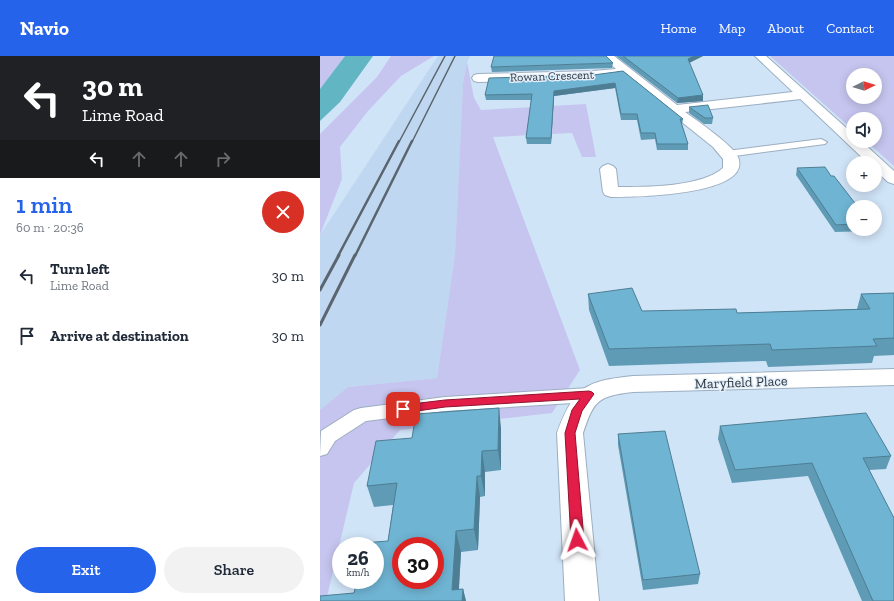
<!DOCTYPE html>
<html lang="en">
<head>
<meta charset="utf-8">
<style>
	body { margin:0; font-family:"Zilla Slab",serif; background:#f2f2f3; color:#1f2937; height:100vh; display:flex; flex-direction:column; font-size:15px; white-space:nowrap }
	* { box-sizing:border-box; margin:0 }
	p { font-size:13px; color:#747a83 }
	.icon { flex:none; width:22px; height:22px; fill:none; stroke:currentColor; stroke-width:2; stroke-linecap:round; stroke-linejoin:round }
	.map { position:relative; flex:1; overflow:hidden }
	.drawer { display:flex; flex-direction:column; background:#fff; width:320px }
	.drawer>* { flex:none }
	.banner { background:#202124; color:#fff; overflow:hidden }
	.needle { width:26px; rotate:85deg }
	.tools { position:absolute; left:526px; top:12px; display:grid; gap:8px }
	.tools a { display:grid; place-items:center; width:36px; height:36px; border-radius:50%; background:#fff; box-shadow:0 2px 10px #0003; font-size:20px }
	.speed { position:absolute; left:12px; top:481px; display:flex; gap:8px; font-size:20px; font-weight:700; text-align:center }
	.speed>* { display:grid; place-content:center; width:52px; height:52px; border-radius:50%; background:#fff; box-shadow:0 2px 10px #0003; line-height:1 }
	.speed small { font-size:10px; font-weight:400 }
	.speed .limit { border:6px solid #d22; background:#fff; color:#111 }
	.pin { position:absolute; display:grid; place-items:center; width:34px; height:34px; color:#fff; margin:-17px; border-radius:8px; box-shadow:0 2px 6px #0006 }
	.me { position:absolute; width:44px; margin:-22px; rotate:356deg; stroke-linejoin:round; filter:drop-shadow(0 0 3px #0008) }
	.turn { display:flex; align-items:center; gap:14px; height:84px; padding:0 16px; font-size:18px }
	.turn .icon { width:52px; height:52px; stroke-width:2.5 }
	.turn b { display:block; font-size:28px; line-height:34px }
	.lanes { display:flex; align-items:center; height:38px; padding:0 16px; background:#0003; justify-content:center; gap:20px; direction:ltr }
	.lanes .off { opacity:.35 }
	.round { display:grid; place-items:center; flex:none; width:42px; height:42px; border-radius:21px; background:#f2f2f3 }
	.summary { display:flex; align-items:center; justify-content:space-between; height:68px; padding:0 16px }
	h1 { font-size:24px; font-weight:600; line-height:30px; color:#2563eb }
	.action { display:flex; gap:8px; margin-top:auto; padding:8px 16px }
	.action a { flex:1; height:46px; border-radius:24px; background:#2563eb; color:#fff; font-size:16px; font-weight:600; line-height:46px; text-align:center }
	.action a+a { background:#f2f2f3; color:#1f2937 }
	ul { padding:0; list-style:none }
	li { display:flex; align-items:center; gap:12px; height:60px; padding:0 16px }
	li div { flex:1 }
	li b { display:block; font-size:15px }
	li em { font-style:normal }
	header { display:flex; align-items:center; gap:24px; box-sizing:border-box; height:56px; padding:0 20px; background:#2563eb; color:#fff }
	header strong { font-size:19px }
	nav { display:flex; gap:22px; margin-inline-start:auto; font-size:14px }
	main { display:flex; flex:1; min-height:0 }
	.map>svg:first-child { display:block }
	.built { fill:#bfd7f0 }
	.green { fill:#c6c5ef; fill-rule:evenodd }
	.water { fill:#62b5c3 }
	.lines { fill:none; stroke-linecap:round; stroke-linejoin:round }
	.lane-casing { stroke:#9caec1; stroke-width:2 }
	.street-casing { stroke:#9caec1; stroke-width:2 }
	.secondary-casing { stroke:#9caec1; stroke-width:2 }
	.lane { fill:#fff; fill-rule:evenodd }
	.street { fill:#fff; fill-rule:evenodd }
	.secondary { fill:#fff; fill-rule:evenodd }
	.rail-far2 { stroke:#5a656f; stroke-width:1.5 }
	.rail-far1 { stroke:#5a656f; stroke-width:2.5 }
	.rail { stroke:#5a656f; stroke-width:3 }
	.wall { fill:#5f9bb5 }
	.shaded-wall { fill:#4e7e94 }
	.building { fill:#6fb4d3; stroke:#4e7e94; fill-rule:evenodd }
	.route { fill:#e11d48; stroke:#92132f }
	.labels { text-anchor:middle; stroke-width:3; stroke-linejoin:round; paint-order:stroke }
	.far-street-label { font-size:12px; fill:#30383f; stroke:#e4f0fc }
	.street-label { font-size:14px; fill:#30383f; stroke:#e4f0fc }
</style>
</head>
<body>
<header>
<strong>Navio</strong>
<nav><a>Home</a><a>Map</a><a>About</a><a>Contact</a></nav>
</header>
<main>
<section class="drawer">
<div class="banner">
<div class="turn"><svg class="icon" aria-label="left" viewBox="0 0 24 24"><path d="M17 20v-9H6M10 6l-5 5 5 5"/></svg><div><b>30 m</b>Lime Road</div></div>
<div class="lanes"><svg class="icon" aria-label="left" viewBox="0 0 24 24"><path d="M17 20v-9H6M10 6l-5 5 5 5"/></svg><svg class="icon off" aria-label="ahead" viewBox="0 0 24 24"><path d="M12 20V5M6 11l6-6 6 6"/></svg><svg class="icon off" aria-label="ahead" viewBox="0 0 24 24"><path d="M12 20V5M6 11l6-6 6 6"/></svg><svg class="icon off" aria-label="right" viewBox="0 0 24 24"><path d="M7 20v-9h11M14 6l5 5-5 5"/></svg></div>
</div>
<div class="summary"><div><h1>1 min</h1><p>60 m · 20:36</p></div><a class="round" style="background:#d93025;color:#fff"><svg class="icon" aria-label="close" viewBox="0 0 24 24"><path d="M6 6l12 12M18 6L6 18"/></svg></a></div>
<ul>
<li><svg class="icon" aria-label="left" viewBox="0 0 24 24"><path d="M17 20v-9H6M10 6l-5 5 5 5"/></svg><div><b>Turn left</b><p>Lime Road</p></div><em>30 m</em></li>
<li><svg class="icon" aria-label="arrive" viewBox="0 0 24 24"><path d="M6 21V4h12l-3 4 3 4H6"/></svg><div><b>Arrive at destination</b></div><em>30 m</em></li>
</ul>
<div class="action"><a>Exit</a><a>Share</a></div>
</section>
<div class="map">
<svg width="574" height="545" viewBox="0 0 574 545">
	<rect width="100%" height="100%" fill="#d0e4f7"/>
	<path class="built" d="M118,0H150L147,6L143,27L135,198L117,322L28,331L0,354V179Z"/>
	<path class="green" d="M0,0H25L0,33Z
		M71,0H114L81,20L48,55L20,91L22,123L0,179V78L57,21Z
		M450,0H574V110L546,85H555V63H533V74ZM533,19H555V41H533Z
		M147,6L154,42L161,54L266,48L276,101H262L252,77L173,81L260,314L232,357L80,374L34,427L6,545H0V354L28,331L117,322L135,198L143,27Z"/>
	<path class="water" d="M25,0H53L20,46L0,65V33Z"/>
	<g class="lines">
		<g class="lane-casing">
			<path id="lane" d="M501,83L507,86L505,88L407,101L403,100L401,98L403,96L407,95Z
				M269,332L276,334L279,339L276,344L269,346L125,355L46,365L15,385L7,398L0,400L1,375L34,354L41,352L125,341Z"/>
		</g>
		<g class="street-casing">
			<path id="street" d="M282,0H294L357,49L481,35L485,36L487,39L485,42L481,43L365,56C376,64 414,90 418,101C434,140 311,141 291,141L285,139L283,136L280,113L283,110L288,108L293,110L296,113L298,131C327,131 382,131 403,112V103L393,91L303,19L273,23L158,26L154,25L152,22L154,19L158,18L273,15L296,13Z
				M574,313V329L313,336C278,340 274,344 263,377L279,545H245L237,377C254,331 265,325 313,320Z"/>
		</g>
		<g class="secondary-casing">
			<path id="secondary" d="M435,0H446L533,78V85H541L574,115V128L568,126L555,114V107H548Z"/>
		</g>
		<use href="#lane" class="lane"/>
		<use href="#street" class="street"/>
		<use href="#secondary" class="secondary"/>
		<path class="rail-far2" d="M79,86L125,0
			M92,86L135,0"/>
		<path class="rail-far1" d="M18,200L79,85
			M35,200L92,85"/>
		<path class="rail" d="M0,234L19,199
			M0,269L35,199"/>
	</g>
	<path class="wall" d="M296,0H383L369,7L383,45L357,47Z
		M293,7L292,12L172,16L171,11Z
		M303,15L363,63L362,69L368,88V94H337L335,83L321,84L317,64H301L295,32L234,40L231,88H207L206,82L211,44H166L165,39L273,19Z
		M369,51L393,62L392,68H384L369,57Z
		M477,112L533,151V173H550L549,175L515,176L476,119Z
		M574,237V299L554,300L552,307L448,311L446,305L289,310L269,254L268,238L322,255L417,257L537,253L541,238Z
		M400,370L571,400L566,413L549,414L574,545H542L488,420L412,427L398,383Z
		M181,372V414L165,416V440L160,441L158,494L141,496L139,533H143L146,545H0L34,537L68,485L73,449L54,451L47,430L92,382Z
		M298,378L380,518L378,528L323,534L298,389Z"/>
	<path class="shaded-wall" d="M374,0H383L367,8L368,3Z
		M295,27V32L234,40L231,88V82L234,35Z
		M383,39V45L357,47L358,42Z
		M179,352L181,372V414L178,394Z
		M162,395L165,416V440L161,420Z
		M157,420L160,441L158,494L154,473Z
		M136,475L141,496L138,545L132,534Z
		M143,533L146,545H142Z"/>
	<path class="building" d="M174,0H286L293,7L171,11Z
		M303,0H374L368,3L383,39L358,42Z
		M303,15L363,63H360L368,88H337L335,77H321L317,58H301L295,27L234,35L231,82H206L212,38L165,39L169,22L273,19Z
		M388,49L393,62H385L369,51Z
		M505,111L511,120H514L538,151H533V168L516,169L477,112Z
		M312,232L322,255L416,253L417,257L550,253L541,238L574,237V282L553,283L557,290L452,294L450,288L289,293L268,238Z
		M179,352L178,394L162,395L161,420H157L154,473L136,475L132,534L143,533L142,545H0V540L34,537L37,524H55V490H43V487L68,485L77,427L47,430L56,385L92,382L96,358ZM81,490H115V524H81Z
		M546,357L571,400L543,402L574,462V545H553L492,407L415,414L400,370Z
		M345,375L380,518L323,524L298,378Z"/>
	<path class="route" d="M269,335L272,336L274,338L262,355L255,377L264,484L262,488L257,489L253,488L251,484L245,377L252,354L260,343L125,351L83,357L79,356L78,353L79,350L83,349L125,344Z"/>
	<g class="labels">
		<g class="far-street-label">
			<text transform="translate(232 20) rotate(-2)" y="4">Rowan Crescent</text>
		</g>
		<g class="street-label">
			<text transform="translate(421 326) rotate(-2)" y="5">Maryfield Place</text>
		</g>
	</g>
</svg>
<div class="tools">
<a><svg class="needle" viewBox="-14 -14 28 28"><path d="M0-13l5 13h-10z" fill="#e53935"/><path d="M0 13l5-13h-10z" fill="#747a83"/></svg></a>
<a><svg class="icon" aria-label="sound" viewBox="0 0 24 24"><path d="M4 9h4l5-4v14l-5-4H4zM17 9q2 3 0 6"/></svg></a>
<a>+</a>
<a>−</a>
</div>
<div class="speed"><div>26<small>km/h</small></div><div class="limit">30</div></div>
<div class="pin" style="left:83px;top:353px;background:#d93025"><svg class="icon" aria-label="arrive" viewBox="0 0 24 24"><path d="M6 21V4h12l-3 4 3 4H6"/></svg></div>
<svg class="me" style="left:257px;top:484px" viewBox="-20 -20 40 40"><path d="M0-17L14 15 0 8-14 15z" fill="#e11d48" stroke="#fff" stroke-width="4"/></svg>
</div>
</main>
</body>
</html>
